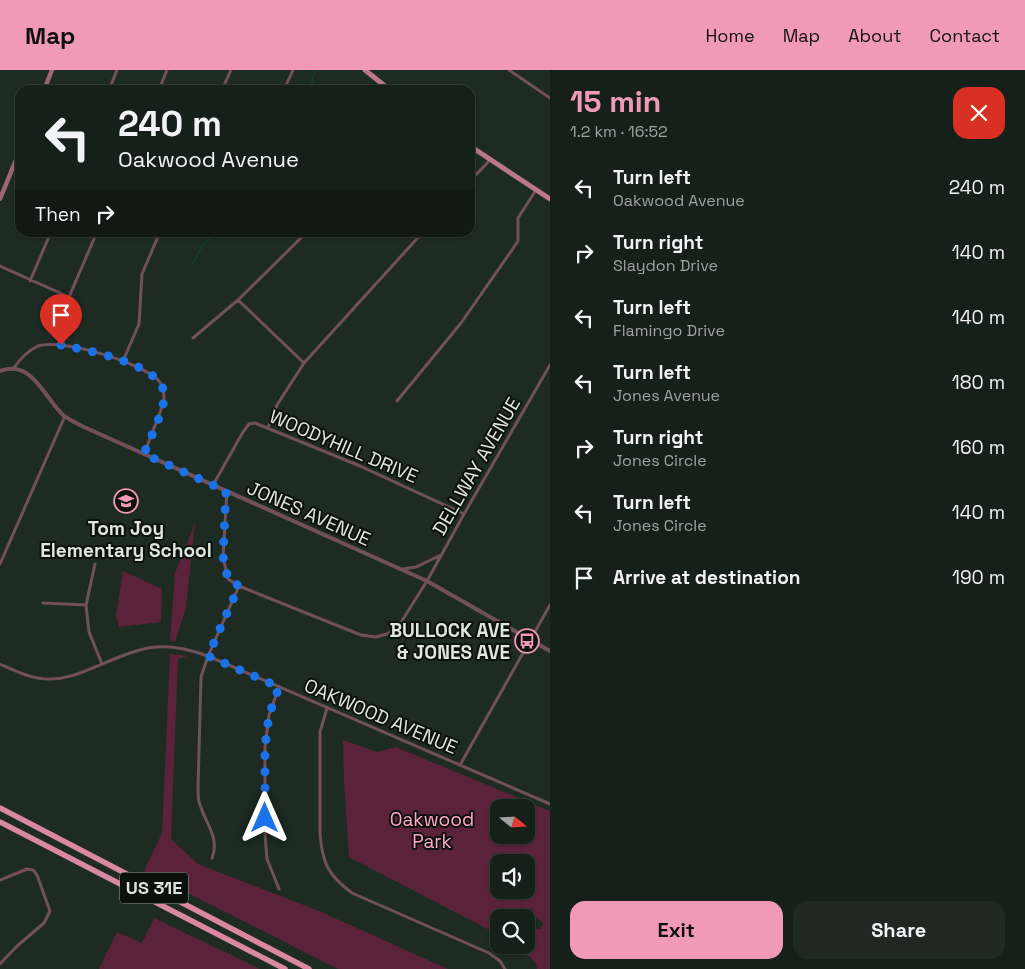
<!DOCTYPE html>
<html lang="en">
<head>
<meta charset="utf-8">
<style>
	body { margin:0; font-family:"Space Grotesk",sans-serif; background:#1f2823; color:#f1f3f6; height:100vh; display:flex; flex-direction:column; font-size:19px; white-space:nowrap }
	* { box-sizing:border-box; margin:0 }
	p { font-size:16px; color:#9ea3a2 }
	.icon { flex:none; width:28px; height:28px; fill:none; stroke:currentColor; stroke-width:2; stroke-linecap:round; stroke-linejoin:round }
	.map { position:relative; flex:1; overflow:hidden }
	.details { display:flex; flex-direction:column; background:#16201a; width:475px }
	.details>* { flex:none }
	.guide { position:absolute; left:15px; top:15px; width:460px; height:152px; border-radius:15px; box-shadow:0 1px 4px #0004,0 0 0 1px #353e39; background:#16201a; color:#f1f3f6; overflow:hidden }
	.needle { width:32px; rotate:108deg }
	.tools { position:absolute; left:490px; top:729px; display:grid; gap:10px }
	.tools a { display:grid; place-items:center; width:45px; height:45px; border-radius:10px; background:#16201a; box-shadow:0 1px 4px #0004,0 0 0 1px #353e39; font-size:25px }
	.pin { position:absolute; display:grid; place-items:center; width:42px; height:42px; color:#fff; margin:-51px -21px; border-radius:50% 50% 50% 0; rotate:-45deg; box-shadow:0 0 5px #0007 }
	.pin .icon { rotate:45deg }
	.me { position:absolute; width:55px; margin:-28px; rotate:0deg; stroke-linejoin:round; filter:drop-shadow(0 0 4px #0008) }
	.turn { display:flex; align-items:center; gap:18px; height:105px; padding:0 20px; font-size:22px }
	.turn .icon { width:65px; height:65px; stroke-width:2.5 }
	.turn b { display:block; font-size:35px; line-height:42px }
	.then { display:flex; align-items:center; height:48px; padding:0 20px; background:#0003; gap:10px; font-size:19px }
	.round { display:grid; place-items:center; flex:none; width:52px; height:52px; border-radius:15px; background:#1f2823 }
	.headline { display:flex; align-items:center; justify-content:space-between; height:85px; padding:0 20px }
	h1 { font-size:30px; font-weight:800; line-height:38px; color:#f09ab7 }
	.primary-button { display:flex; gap:10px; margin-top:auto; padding:10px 20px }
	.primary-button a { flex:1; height:58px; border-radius:15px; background:#f09ab7; color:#111; font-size:20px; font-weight:800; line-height:58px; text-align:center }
	.primary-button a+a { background:#1f2823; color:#f1f3f6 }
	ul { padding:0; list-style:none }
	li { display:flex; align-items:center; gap:15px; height:65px; padding:0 20px }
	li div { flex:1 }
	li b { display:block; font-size:19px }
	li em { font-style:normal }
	header { display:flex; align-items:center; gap:30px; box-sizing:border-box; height:70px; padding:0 25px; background:#f09ab7; color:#111 }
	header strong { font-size:24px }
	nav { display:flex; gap:28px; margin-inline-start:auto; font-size:18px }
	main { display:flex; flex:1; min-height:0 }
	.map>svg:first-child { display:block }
	.green { fill:#5b2339; fill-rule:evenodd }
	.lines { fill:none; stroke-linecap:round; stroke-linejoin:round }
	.stream { stroke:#0a4c2a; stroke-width:1 }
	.minor { stroke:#72505b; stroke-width:3 }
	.tertiary { stroke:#72505b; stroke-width:4 }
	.secondary { stroke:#9c6678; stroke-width:4.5 }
	.primary { stroke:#bc778f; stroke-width:5 }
	.motorway { stroke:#da87a3; stroke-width:5.5 }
	.route { stroke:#1a73e8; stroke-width:9; stroke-dasharray:0 16.2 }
	.labels { text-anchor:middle; stroke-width:4; stroke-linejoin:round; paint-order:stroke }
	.shield { fill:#0c110d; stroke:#9ea6a1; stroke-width:1 }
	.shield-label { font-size:18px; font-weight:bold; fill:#dde6e0 }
	.street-label { font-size:19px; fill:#dde6e0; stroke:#0c110d }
	.poi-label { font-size:19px; font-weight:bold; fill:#dde6e0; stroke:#0c110d }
	.park-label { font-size:19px; fill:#ffa7c5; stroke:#0c110d }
</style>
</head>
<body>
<header>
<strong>Map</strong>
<nav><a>Home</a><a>Map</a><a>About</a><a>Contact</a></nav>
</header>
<main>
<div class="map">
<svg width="550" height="899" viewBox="0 0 550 899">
	<rect width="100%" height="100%" fill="#1d2b22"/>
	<path class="green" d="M195,453L186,538L175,572L170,570L175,503Z
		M123,501L162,519L161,552L119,557L116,545Z
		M170,584L188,586L178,589L171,769L198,794L319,841L448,899H338L144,801L162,763Z
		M343,670L377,682L396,677L550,741V899H537L536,893L517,875H526V848H499V865L349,787L344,711ZM499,738H526V765H499ZM526,792V820H499V792ZM531,837L536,847L543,853L541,859L532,858L531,852L527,846Z
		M154,848L258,898L259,899H99L117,862L142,873Z"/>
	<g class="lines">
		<path class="stream" d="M310,20L315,0
			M192,195L201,178L215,162"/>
		<path class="minor" d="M509,0L550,28
			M109,20L117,0
			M159,20L167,0
			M222,20L231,0
			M284,20L293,0
			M470,111L490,90
			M0,196L69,227L97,162
			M30,211L51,162
			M238,230L304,293
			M193,268L238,230L307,162
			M123,291L139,254L142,204L160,162
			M13,299C20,289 27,281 38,276C61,268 142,293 158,310C164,316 164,324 164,332L144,384
			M397,331L461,253L512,180L518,171V148L536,120
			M268,358L277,335L304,293L423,162
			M213,415L243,362L249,354L255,353L360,396L464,444
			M227,421L223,487L228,509L239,516L361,565L376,567L387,564L398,557L427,511L464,444L550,295
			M0,494L65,346
			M95,494L86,535L89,562L102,594
			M403,499L416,497L441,485
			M43,533L86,535
			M0,594C16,601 33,610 51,609C67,609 80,603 95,597C141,578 159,568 208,586L550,734
			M327,638L320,662V763C322,793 328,805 352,823L489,883L500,891L505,899
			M460,695L550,535
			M212,788C220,768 206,754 200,735C198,730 198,724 198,718L201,607L208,586L239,516
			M0,810L27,799L33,800L37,805L50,841L44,853L16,877L0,894
			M279,819L267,789L265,765V677L269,645L279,617"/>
		<path class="tertiary" d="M0,301C32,289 44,327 63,345C69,350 77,353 84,357L427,511L550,581"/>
		<path class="secondary" d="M44,20L52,0
			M0,129L20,80"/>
		<path class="primary" d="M365,0L390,20
			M470,76L550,129"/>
		<path class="motorway" d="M0,738L309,899
			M0,752L285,899"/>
	</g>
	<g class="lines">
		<path class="route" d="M61,275C86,280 164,294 164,325C165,340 149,370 144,384L226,421L223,487L228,509L239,516L208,586L279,617L269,645L265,677V748"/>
	</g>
	<defs>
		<g id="school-ring" transform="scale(1.25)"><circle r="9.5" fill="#0c110d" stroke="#f09ab7" stroke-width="1.5"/><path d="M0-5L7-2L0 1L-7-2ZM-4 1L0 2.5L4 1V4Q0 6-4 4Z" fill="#f09ab7"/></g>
		<g id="bus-ring" transform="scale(1.25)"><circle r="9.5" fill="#0c110d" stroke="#f09ab7" stroke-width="1.5"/><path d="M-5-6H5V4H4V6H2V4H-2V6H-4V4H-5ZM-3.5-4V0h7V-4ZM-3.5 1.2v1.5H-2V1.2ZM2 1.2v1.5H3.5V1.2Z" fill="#f09ab7"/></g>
	</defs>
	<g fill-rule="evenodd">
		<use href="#school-ring" x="126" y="431"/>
		<use href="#bus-ring" x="527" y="571"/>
	</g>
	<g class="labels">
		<rect class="shield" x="120" y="802.5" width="68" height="31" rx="4"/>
		<g class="shield-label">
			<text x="154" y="824">US 31E</text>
		</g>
		<g class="street-label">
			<text transform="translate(344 376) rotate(23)" y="7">WOODYHILL DRIVE</text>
			<text transform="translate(476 396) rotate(-60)" y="7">DELLWAY AVENUE</text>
			<text transform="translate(309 443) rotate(24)" y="7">JONES AVENUE</text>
			<text transform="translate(381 646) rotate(23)" y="7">OAKWOOD AVENUE</text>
		</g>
		<g class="poi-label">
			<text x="126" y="465">Tom Joy<tspan x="126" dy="22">Elementary School</tspan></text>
			<text x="510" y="567" text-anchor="end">BULLOCK AVE<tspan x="510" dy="22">&amp; JONES AVE</tspan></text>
		</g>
		<g class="park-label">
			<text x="432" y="756">Oakwood<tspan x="432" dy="22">Park</tspan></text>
		</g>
	</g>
</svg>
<div class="tools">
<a><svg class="needle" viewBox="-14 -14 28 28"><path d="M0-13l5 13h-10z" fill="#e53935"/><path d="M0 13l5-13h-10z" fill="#9ea3a2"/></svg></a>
<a><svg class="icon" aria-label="sound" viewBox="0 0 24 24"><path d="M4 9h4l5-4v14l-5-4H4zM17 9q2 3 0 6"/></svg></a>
<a><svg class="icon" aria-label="search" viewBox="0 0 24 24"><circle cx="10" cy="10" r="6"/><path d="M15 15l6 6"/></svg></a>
</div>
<div class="pin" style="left:61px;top:275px;background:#d93025"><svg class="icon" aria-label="arrive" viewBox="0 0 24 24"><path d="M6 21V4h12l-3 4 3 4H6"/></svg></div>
<svg class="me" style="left:265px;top:748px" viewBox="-20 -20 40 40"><path d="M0-17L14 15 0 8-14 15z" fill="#1a73e8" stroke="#fff" stroke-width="4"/></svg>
<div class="guide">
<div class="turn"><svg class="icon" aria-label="left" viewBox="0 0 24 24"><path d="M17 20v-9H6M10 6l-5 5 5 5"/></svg><div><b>240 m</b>Oakwood Avenue</div></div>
<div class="then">Then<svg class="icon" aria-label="right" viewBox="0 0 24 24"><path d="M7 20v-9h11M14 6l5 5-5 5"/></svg></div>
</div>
</div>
<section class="details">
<div class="headline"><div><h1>15 min</h1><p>1.2 km · 16:52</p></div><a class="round" style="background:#d93025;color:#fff"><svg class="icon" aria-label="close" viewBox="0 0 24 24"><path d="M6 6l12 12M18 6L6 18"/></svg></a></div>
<ul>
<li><svg class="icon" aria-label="left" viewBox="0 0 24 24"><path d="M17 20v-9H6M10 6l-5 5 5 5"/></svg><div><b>Turn left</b><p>Oakwood Avenue</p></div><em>240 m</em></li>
<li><svg class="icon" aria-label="right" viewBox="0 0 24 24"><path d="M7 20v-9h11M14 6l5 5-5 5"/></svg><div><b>Turn right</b><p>Slaydon Drive</p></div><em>140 m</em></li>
<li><svg class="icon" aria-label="left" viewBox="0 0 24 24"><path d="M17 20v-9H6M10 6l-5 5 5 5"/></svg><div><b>Turn left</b><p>Flamingo Drive</p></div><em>140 m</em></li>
<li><svg class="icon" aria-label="left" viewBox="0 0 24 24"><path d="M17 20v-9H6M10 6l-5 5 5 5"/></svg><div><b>Turn left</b><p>Jones Avenue</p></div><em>180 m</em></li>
<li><svg class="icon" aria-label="right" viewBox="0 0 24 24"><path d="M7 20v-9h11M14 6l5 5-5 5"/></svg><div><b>Turn right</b><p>Jones Circle</p></div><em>160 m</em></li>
<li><svg class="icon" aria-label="left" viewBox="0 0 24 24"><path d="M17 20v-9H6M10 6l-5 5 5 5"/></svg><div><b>Turn left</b><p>Jones Circle</p></div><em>140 m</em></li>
<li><svg class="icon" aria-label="arrive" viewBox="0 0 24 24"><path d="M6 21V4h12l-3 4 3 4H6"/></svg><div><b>Arrive at destination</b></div><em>190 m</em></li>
</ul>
<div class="primary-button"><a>Exit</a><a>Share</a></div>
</section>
</main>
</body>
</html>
